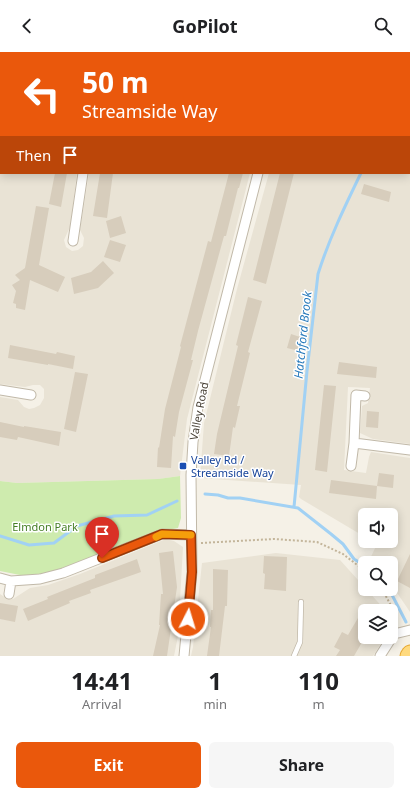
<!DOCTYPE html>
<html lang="en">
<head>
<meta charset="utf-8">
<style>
	body { margin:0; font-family:"Noto Sans",sans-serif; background:#f6f6f6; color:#202124; height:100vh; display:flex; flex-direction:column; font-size:15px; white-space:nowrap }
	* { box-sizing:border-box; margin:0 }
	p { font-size:13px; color:#757577 }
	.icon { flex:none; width:22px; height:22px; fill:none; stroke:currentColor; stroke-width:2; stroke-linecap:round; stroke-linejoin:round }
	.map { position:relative; height:604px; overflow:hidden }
	.sheet { display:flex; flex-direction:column; background:#fff; flex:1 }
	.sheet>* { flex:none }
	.top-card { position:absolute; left:0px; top:0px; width:410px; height:122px; box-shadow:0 2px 10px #0003; background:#ea580c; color:#fff; overflow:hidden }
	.fabs { position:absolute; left:358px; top:456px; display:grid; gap:8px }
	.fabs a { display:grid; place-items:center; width:40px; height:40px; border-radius:6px; background:#fff; box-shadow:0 2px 10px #0003; font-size:20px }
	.pin { position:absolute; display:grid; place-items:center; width:34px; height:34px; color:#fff; margin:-41px -17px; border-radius:50% 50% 50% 0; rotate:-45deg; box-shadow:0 0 4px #0007 }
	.pin .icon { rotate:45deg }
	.me { position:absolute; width:44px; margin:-22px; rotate:5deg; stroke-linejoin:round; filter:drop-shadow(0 0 3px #0008) }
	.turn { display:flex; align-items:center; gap:14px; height:84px; padding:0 16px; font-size:18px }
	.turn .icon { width:52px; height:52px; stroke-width:2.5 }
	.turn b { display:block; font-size:28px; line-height:34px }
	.then { display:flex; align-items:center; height:38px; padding:0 16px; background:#0003; gap:8px; font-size:15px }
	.eta { display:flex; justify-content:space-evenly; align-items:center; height:68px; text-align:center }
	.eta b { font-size:24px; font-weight:700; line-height:28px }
	.primary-button { display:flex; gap:8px; margin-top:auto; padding:8px 16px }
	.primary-button a { flex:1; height:46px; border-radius:6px; background:#ea580c; color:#fff; font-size:16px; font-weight:700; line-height:46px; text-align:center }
	.primary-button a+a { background:#f6f6f6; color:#202124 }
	header { display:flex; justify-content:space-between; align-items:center; height:52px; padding:0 16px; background:#fff; font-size:18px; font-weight:700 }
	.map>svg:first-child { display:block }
	.residential { fill:#e9e3d5 }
	.green { fill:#ceebae }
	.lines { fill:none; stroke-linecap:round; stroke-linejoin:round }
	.stream { stroke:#a1d1f4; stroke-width:3 }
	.building { fill:#d7cdbc }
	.service-casing { stroke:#c1b9a9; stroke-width:6 }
	.minor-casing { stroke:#c1b9a9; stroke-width:11 }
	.trunk-casing { stroke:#e6a730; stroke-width:17 }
	.path { stroke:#c3b59a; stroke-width:2; stroke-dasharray:2 2; stroke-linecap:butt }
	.service { stroke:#fff; stroke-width:4.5 }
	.minor { stroke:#fff; stroke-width:9 }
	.trunk { stroke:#ffda7f; stroke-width:15 }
	.route-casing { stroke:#983908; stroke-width:10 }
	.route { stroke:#ea580c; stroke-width:7 }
	.slow { stroke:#f59e0b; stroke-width:7 }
	.transit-dot { fill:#1a4fb4; stroke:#fff; stroke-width:1.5 }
	.labels { text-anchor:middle; stroke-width:3; stroke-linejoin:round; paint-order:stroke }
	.street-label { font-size:11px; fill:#484136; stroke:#fff }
	.transit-label { font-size:11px; fill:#164399; stroke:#fff; text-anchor:start }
	.park-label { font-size:11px; fill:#457e25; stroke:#fff }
	.water-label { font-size:12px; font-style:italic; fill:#287abb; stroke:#fff }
</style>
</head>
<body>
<header><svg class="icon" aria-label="back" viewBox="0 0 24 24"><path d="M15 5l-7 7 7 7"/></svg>GoPilot<svg class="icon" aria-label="search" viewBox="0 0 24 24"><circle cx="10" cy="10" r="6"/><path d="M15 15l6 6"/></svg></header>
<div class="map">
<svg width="410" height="604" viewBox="0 0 410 604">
	<rect width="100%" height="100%" fill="#f5f1e7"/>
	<path class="residential" d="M0,0L42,1H1V121H77L70,175L64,188L66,195L72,199L78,198L83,194L84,186L80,178L89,121H250L187,367L180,424L158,427L17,431L0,429V345L18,348L24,355L29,357L34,356L40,353L44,346V337L40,333H33L25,335L0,332Z
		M276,0H410V392L373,387L360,381L362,354L368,351L370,336L348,335L344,418L366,421L369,405L371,400L410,406V560L391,532V511H368L377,492L372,489H391V463H365V485L301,447L299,445L301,433L200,426L204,371L237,237L269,121H409V1Z
		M166,487L174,489L183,495L178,584L174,604H0V542L3,544L13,547L30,536L48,533L80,522Z
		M276,501L340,508L386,559H365V585H385L373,604H191L193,595L202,511Z"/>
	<path class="green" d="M180,424L181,466L178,476L150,481L126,492L41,524H25L0,519V429L17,431L158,427Z"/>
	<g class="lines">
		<path class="stream" d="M376,1V0
			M205,442L218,443L228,446H240L298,456L331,482L343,492L354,507L365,514
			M294,455L307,319L318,222C329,187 345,154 361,121
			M0,484L29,493L54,491L77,474L114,464L147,463L177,449
			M389,537L406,570"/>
	</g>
	<path class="building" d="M55,121H67L61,155L49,152Z
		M100,121H113L107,166L93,164Z
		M229,121H243L239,136H238L226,184H224L198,279L191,308H193L179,360L175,385L173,384L171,416L157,415L158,395L159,396L165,357L181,295L180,294L208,189L211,190Z
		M280,121H294L266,232L253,228Z
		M364,132L391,140L389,150L361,142Z
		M36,154L49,156L39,213L65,225L58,240L30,228L25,258L16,256V252L13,251L16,239L12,233L20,228L15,223L25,216Z
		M121,164L126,181L110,186L106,169Z
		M110,188L126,193L120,210L104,205Z
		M103,209L114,221L98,236L74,242L71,226L91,220Z
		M248,245L262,249L248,300L250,301L237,354H240L235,376L233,375L229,404L214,402L217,382L238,294L236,293Z
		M291,282L303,286L299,299L287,296Z
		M10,293L56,302L57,300L75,304L73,317L48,312V313L8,306Z
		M339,310L377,315L376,326L337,322Z
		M75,320L88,322L76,380L64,377Z
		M324,333L336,334L327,420L315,418Z
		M367,359L379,360L378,376L366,375Z
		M0,370L24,375V374L61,380L59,394L18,385L17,388L0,385Z
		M379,421L394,423L393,436L377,434Z
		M331,428L377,434L376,447L329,441Z
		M173,499L177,535L167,604H153L160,573H159L161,542H163L159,501Z
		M410,502V536L397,529Z
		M264,504L287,505L286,539L264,537L265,522L263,521Z
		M137,507L141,520L90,538L91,541L69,549L70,551L28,569L23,557L48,547L47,545L95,526V523Z
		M213,517L228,518L227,554H225L219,604H207L211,575H210L211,558H213Z
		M0,551L18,554L15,570L0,567Z
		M365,554V585L354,604H336L340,598L334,595L342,580L348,583Z"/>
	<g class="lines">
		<g class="service-casing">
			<path id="service" d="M409,81H410
				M294,604L300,590L301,550"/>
		</g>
		<g class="minor-casing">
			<path id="minor" d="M78,0L82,1
				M271,0V1
				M73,189L83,121
				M0,338L31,343
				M365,344L356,343L354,391L410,398
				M351,414L354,391
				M0,526L11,529L40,527L63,521L162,482L191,483
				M9,542L11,529
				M184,604L192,520L191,423L193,390L198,355L258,121
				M380,604L394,582L410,578"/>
		</g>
		<g class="trunk-casing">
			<path id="trunk" d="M408,604L410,601"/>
		</g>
		<path class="path" d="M201,491L274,487L317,490L343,502L365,519
			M382,537L396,563V571"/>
		<use href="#service" class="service"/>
		<use href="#minor" class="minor"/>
		<use href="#trunk" class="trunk"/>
	</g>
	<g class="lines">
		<g class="route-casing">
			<path id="route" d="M102,506L162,482L191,483L192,520L188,567"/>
		</g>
		<use href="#route" class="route"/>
		<path class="slow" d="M156,485L162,482L191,483"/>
	</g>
	<rect class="transit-dot" x="179" y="410" width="8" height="8" rx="2"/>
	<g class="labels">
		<g class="street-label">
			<text transform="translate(199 359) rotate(-79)" y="4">Valley Road</text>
		</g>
		<g class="transit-label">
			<text x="191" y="412">Valley Rd /<tspan x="191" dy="13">Streamside Way</tspan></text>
		</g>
		<g class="park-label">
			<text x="45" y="479">Elmdon Park</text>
		</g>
		<g class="water-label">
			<text transform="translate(303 283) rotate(-84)" y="4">Hatchford Brook</text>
		</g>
	</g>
</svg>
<div class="fabs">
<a><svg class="icon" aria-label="sound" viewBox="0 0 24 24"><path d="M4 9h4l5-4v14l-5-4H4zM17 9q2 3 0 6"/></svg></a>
<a><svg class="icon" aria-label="search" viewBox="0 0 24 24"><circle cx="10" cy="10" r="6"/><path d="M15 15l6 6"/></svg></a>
<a><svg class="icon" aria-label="layers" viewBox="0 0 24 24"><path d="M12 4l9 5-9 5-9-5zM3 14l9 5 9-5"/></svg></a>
</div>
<div class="pin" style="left:102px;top:506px;background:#d93025"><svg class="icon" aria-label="arrive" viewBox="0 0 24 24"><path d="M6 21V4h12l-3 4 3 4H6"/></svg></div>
<svg class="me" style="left:188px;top:567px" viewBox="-20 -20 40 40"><circle r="17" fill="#ea580c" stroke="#fff" stroke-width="3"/><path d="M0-11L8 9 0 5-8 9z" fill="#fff"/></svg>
<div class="top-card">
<div class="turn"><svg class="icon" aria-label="left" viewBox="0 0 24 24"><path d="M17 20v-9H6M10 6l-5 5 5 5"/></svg><div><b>50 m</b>Streamside Way</div></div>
<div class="then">Then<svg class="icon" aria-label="arrive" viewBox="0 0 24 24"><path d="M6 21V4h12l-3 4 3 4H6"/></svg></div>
</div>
</div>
<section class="sheet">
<div class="eta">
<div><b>14:41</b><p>Arrival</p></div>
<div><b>1</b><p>min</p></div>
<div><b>110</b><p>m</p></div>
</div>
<div class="primary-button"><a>Exit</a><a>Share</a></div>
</section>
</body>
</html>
